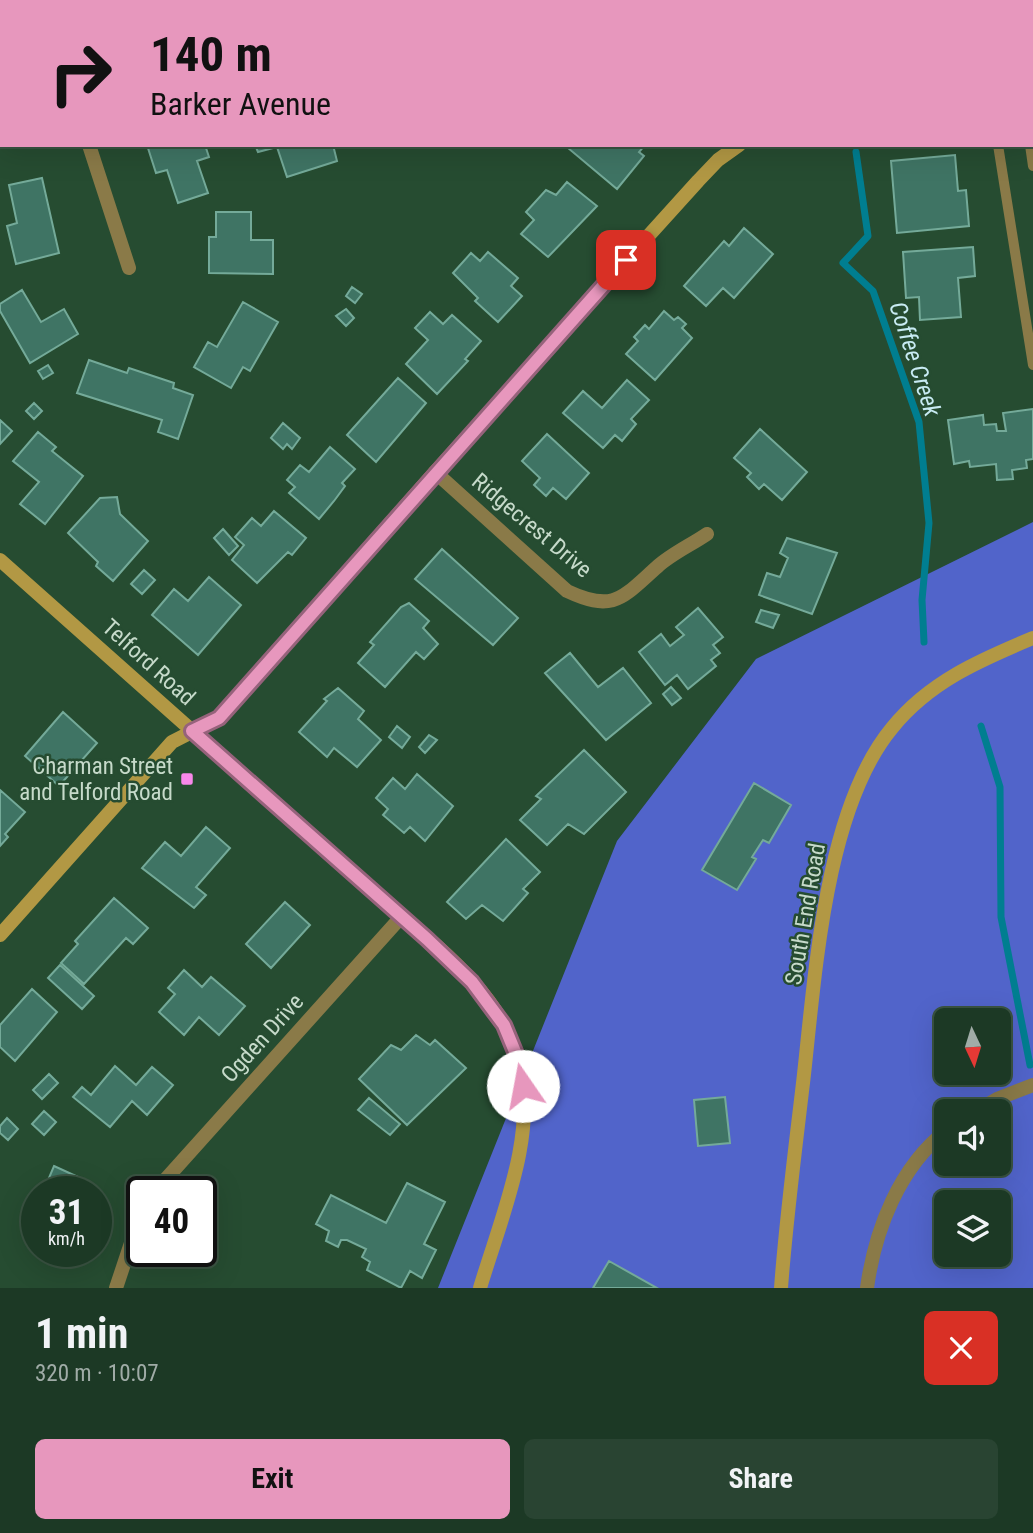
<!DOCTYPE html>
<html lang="en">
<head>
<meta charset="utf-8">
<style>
	body { margin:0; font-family:"Roboto Condensed",sans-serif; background:#294432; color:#f1f3f6; height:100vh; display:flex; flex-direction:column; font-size:26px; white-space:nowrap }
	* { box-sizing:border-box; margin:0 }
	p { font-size:23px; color:#a0aca7 }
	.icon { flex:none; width:38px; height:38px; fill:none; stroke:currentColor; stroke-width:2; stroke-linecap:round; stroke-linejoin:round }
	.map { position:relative; height:1288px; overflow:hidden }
	.drawer { display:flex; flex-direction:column; background:#1c3925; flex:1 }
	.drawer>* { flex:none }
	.banner { position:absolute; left:0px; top:0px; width:1034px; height:147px; box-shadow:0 7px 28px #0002,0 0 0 2px #3a5342; background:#e797bd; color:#111; overflow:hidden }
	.needle { width:46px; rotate:176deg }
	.buttons { position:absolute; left:934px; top:1008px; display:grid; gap:14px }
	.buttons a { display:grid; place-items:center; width:77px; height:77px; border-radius:10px; background:#1c3925; box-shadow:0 7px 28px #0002,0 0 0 2px #3a5342; font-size:35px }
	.speed { position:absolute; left:21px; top:1176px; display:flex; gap:14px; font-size:35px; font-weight:700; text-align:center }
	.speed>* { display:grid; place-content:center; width:91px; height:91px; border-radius:50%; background:#1c3925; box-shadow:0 7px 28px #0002,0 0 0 2px #3a5342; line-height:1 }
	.speed small { font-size:18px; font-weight:400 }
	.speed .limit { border:4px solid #111; border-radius:10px; background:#fff; color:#111 }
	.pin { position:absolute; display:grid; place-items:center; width:60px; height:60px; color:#fff; margin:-30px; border-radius:14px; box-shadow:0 4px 10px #0006 }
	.me { position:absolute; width:77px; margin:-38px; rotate:348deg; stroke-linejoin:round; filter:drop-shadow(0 0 5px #0008) }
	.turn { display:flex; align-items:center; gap:24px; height:147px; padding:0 35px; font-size:32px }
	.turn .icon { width:91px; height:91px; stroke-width:2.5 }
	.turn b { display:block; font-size:49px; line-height:60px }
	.round { display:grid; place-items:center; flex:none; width:74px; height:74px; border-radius:10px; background:#294432 }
	.headline { display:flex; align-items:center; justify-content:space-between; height:119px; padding:0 35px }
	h1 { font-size:42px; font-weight:700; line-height:52px }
	.cta { display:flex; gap:14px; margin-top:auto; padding:14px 35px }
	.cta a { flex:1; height:80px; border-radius:10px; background:#e797bd; color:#111; font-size:28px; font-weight:700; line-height:80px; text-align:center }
	.cta a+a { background:#294432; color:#f1f3f6 }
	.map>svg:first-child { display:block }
	.forest { fill:#5164ca; fill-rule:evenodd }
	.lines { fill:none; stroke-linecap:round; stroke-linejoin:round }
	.stream { stroke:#007e90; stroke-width:7 }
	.building { fill:#3f7464; stroke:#74aa99; stroke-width:2 }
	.lane { stroke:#8a7a48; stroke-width:10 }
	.street { stroke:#8a7a48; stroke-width:14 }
	.secondary { stroke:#b29844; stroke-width:14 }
	.route-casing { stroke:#96627b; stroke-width:18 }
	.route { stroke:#e797bd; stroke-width:12 }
	.poi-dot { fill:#f888ea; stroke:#264c31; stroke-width:2.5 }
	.labels { text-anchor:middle; stroke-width:5; stroke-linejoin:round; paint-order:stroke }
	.street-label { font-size:23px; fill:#c6daca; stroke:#264c31 }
	.poi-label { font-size:23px; fill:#c6daca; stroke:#264c31; text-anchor:end }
	.water-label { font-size:24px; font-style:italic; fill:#c8ebf3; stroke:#264c31 }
</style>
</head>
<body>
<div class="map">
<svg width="1033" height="1288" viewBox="0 0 1033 1288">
	<rect width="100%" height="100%" fill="#264c31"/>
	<path class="forest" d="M1033,522V1288H438L617,841L756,659ZM947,1020H999V1073H947ZM947,1111H999V1164H947ZM947,1202H999V1255H947Z"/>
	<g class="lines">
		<path class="stream" d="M844,0V2
			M856,152L868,236L843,263L873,291L919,422L929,523L922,600L924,642
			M981,726L1000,787L1001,917L1030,1065"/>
	</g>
	<path class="building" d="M147,145H205L209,157L197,161L208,193L178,203L167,170L156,173Z
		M255,145H333L337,161L287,177L277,147L258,152Z
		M569,145H645L639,152L644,156L617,189L568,148Z
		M955,155L958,191L966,190L969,226L897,233L891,161Z
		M42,178L59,253L16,264L7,226L17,223L9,185Z
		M567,182L597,206L548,257L521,234L534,220L526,212L546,190L556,195Z
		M216,212H251V240H273V274L209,273V237H216Z
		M744,228L773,254L734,298L723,288L706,306L684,286L724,241L729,246Z
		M973,247L975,276L958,278L961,317L920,320L919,297L906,298L903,252Z
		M488,252L518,278L511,286L522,296L498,322L475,301L478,298L453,273L471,253L480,261Z
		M352,287L362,294L355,303L346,296Z
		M22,290L41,322L64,309L78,334L30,363L0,311V304Z
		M243,302L278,322L250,371L243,367L231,388L194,367L208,342L217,347Z
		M346,309L354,318L346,326L336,316Z
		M664,311L674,320L678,317L686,324L682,328L692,338L655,380L626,354L638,341L634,337L645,325L649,329Z
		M430,312L443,324L452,315L481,341L465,359L468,361L437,394L406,364L428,340L415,328Z
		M89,360L127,373L129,368L174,383L173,388L193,395L178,439L158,432L162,420L77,393Z
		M48,365L53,373L43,379L38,371Z
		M398,378L426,403L376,462L347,435Z
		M627,380L649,400L631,419L636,424L622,441L615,435L603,448L563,413L583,391L602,408Z
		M34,403L42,411L34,419L26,411Z
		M1033,409V459L1026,460L1027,468L1012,470L1013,479L997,480L996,464L970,467L969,461L954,464L948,420L983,415L984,425L996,424L997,431H1006L1003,413Z
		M0,420L12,431L0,444Z
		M283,423L300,438L292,449L287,444L283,449L271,438Z
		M760,429L807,472L782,500L764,484L759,489L747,477L751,473L734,458Z
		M38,432L56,447L52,451L83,476L45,524L20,504L39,482L13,461Z
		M547,434L589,473L566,499L553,488L546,496L534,485L540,478L522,461Z
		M330,447L355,469L342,483L345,486L334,501L319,519L289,493L295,487L287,480L300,465L309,472Z
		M117,497L120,514L148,541L113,581L96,566L98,562L68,533L100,498Z
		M274,511L306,538L292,555L288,552L257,583L232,560L244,545L235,537L252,518L261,526Z
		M223,529L238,546L229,555L214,538Z
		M787,538L837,553L812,614L759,595L767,573L780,577L788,558L780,553Z
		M442,549L518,618L493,645L415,579Z
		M144,570L155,580L142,594L131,584Z
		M209,577L241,605L198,655L152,615L174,589L188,601Z
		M409,603L429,621L423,628L438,644L424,659L416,652L385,687L358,663L374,645L370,642L401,607Z
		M698,608L723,637L713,645L720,653L711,660L716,666L688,689L677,675L665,685L639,652L661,634L670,646L684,635L676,627Z
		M761,610L779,615L773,628L756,622Z
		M570,653L598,687L623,668L651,703L606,740L545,673Z
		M671,687L681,698L672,705L663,694Z
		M338,688L364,711L358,719L381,740L357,767L334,748L327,757L299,732L327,701L324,699Z
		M63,712L97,743L59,786L25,756Z
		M397,726L410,737L402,748L389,737Z
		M429,735L437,740L425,753L419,747Z
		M584,750L626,792L584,834L568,824L547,845L520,820L541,799L536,796Z
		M417,774L453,806L425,841L410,827L404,833L383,815L388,809L376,798L393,778L405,789Z
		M754,783L791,805L769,843L763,840L752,857L756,859L737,890L702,870Z
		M0,790L25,812L5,834L8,837L0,846Z
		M206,827L230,848L196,887L206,895L194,908L142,868L165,842L181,856Z
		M506,839L540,872L523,889L528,893L503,921L482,905L466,919L447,902Z
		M114,898L148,928L133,944L126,938L84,984L61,963L78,944L75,941Z
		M285,902L310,925L271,968L246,944Z
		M60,965L94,996L82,1009L48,978Z
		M184,970L202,987L211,977L245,1006L219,1035L199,1017L184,1035L159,1012L175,994L168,988Z
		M32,989L57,1012L15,1061L0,1047V1025Z
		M416,1035L430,1045L435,1040L466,1068L407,1125L359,1079L391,1045L401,1050Z
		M115,1066L136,1085L152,1067L173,1085L147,1115L132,1101L110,1127L73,1097L82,1087L91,1095Z
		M49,1074L58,1083L42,1099L33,1090Z
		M725,1097L730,1143L698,1146L694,1100Z
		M369,1098L400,1124L390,1135L358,1110Z
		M44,1111L56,1122L44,1135L32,1124Z
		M7,1118L18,1129L8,1140L0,1133V1126Z
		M54,1166L87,1181L83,1192H43Z
		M407,1183L445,1202L424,1244L436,1250L422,1278L410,1271L401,1288L367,1270L370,1262L362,1257L366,1249L347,1240H341L338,1247L326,1241L329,1231L316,1224L331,1195L386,1223Z
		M37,1205V1234L26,1230Z
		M609,1261L657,1288H593Z"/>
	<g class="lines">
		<path class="lane" d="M998,145L1033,365
			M1030,145L1033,166"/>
		<path class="street" d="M574,0L576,2
			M905,0V2
			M417,2L423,0
			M0,136H2
			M89,145L129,268
			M435,472L567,591C614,613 622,598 657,567C671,554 691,545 707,534
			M976,1111L997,1099L1033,1085
			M158,1192L165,1180L402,916
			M116,1288L136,1228L142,1219
			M867,1288C875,1230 899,1167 947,1130"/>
		<path class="secondary" d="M1032,95H1033
			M0,560C87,637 174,715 261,792C300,826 338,860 376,894C429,940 500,990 519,1061C538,1135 501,1217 480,1288
			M0,935L172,742L219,718L435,472L698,181L718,160L739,145
			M781,1288C786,1220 795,1151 803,1083C815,979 824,810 892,728C929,682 980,660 1033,638"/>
	</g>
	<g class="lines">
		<g class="route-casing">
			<path id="route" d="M523,1086L518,1059L504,1025L472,982L427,939L192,731L219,718L626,260"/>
		</g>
		<use href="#route" class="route"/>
	</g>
	<rect class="poi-dot" x="180" y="772" width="14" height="14" rx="3.5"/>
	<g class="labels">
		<g class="street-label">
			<text transform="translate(532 525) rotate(40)" y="8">Ridgecrest Drive</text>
			<text transform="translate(149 662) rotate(42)" y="8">Telford Road</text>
			<text transform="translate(805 914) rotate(-80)" y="8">South End Road</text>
			<text transform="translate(262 1038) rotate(-48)" y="8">Ogden Drive</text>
		</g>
		<g class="poi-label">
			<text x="173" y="774">Charman Street<tspan x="173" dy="26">and Telford Road</tspan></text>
		</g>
		<g class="water-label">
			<text transform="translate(915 359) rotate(72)" y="8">Coffee Creek</text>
		</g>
	</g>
</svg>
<div class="buttons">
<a><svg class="needle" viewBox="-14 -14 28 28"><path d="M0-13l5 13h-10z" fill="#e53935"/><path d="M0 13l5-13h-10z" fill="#a0aca7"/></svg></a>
<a><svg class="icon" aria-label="sound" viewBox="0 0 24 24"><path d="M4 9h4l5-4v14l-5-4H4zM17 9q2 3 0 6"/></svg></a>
<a><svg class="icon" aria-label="layers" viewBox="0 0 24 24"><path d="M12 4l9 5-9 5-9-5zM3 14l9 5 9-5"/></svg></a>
</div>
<div class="speed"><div>31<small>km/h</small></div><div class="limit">40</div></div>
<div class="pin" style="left:626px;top:260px;background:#d93025"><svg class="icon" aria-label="arrive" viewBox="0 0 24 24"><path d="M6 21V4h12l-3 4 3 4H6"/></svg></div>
<svg class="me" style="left:523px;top:1086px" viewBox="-20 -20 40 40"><circle r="19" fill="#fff"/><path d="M0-13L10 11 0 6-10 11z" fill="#e797bd"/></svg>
<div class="banner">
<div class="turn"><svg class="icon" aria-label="right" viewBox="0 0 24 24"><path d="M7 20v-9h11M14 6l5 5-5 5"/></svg><div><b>140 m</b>Barker Avenue</div></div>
</div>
</div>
<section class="drawer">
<div class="headline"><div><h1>1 min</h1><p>320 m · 10:07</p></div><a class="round" style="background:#d93025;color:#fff"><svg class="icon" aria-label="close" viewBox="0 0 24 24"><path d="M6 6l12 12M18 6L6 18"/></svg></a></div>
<div class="cta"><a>Exit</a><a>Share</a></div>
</section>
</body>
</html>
